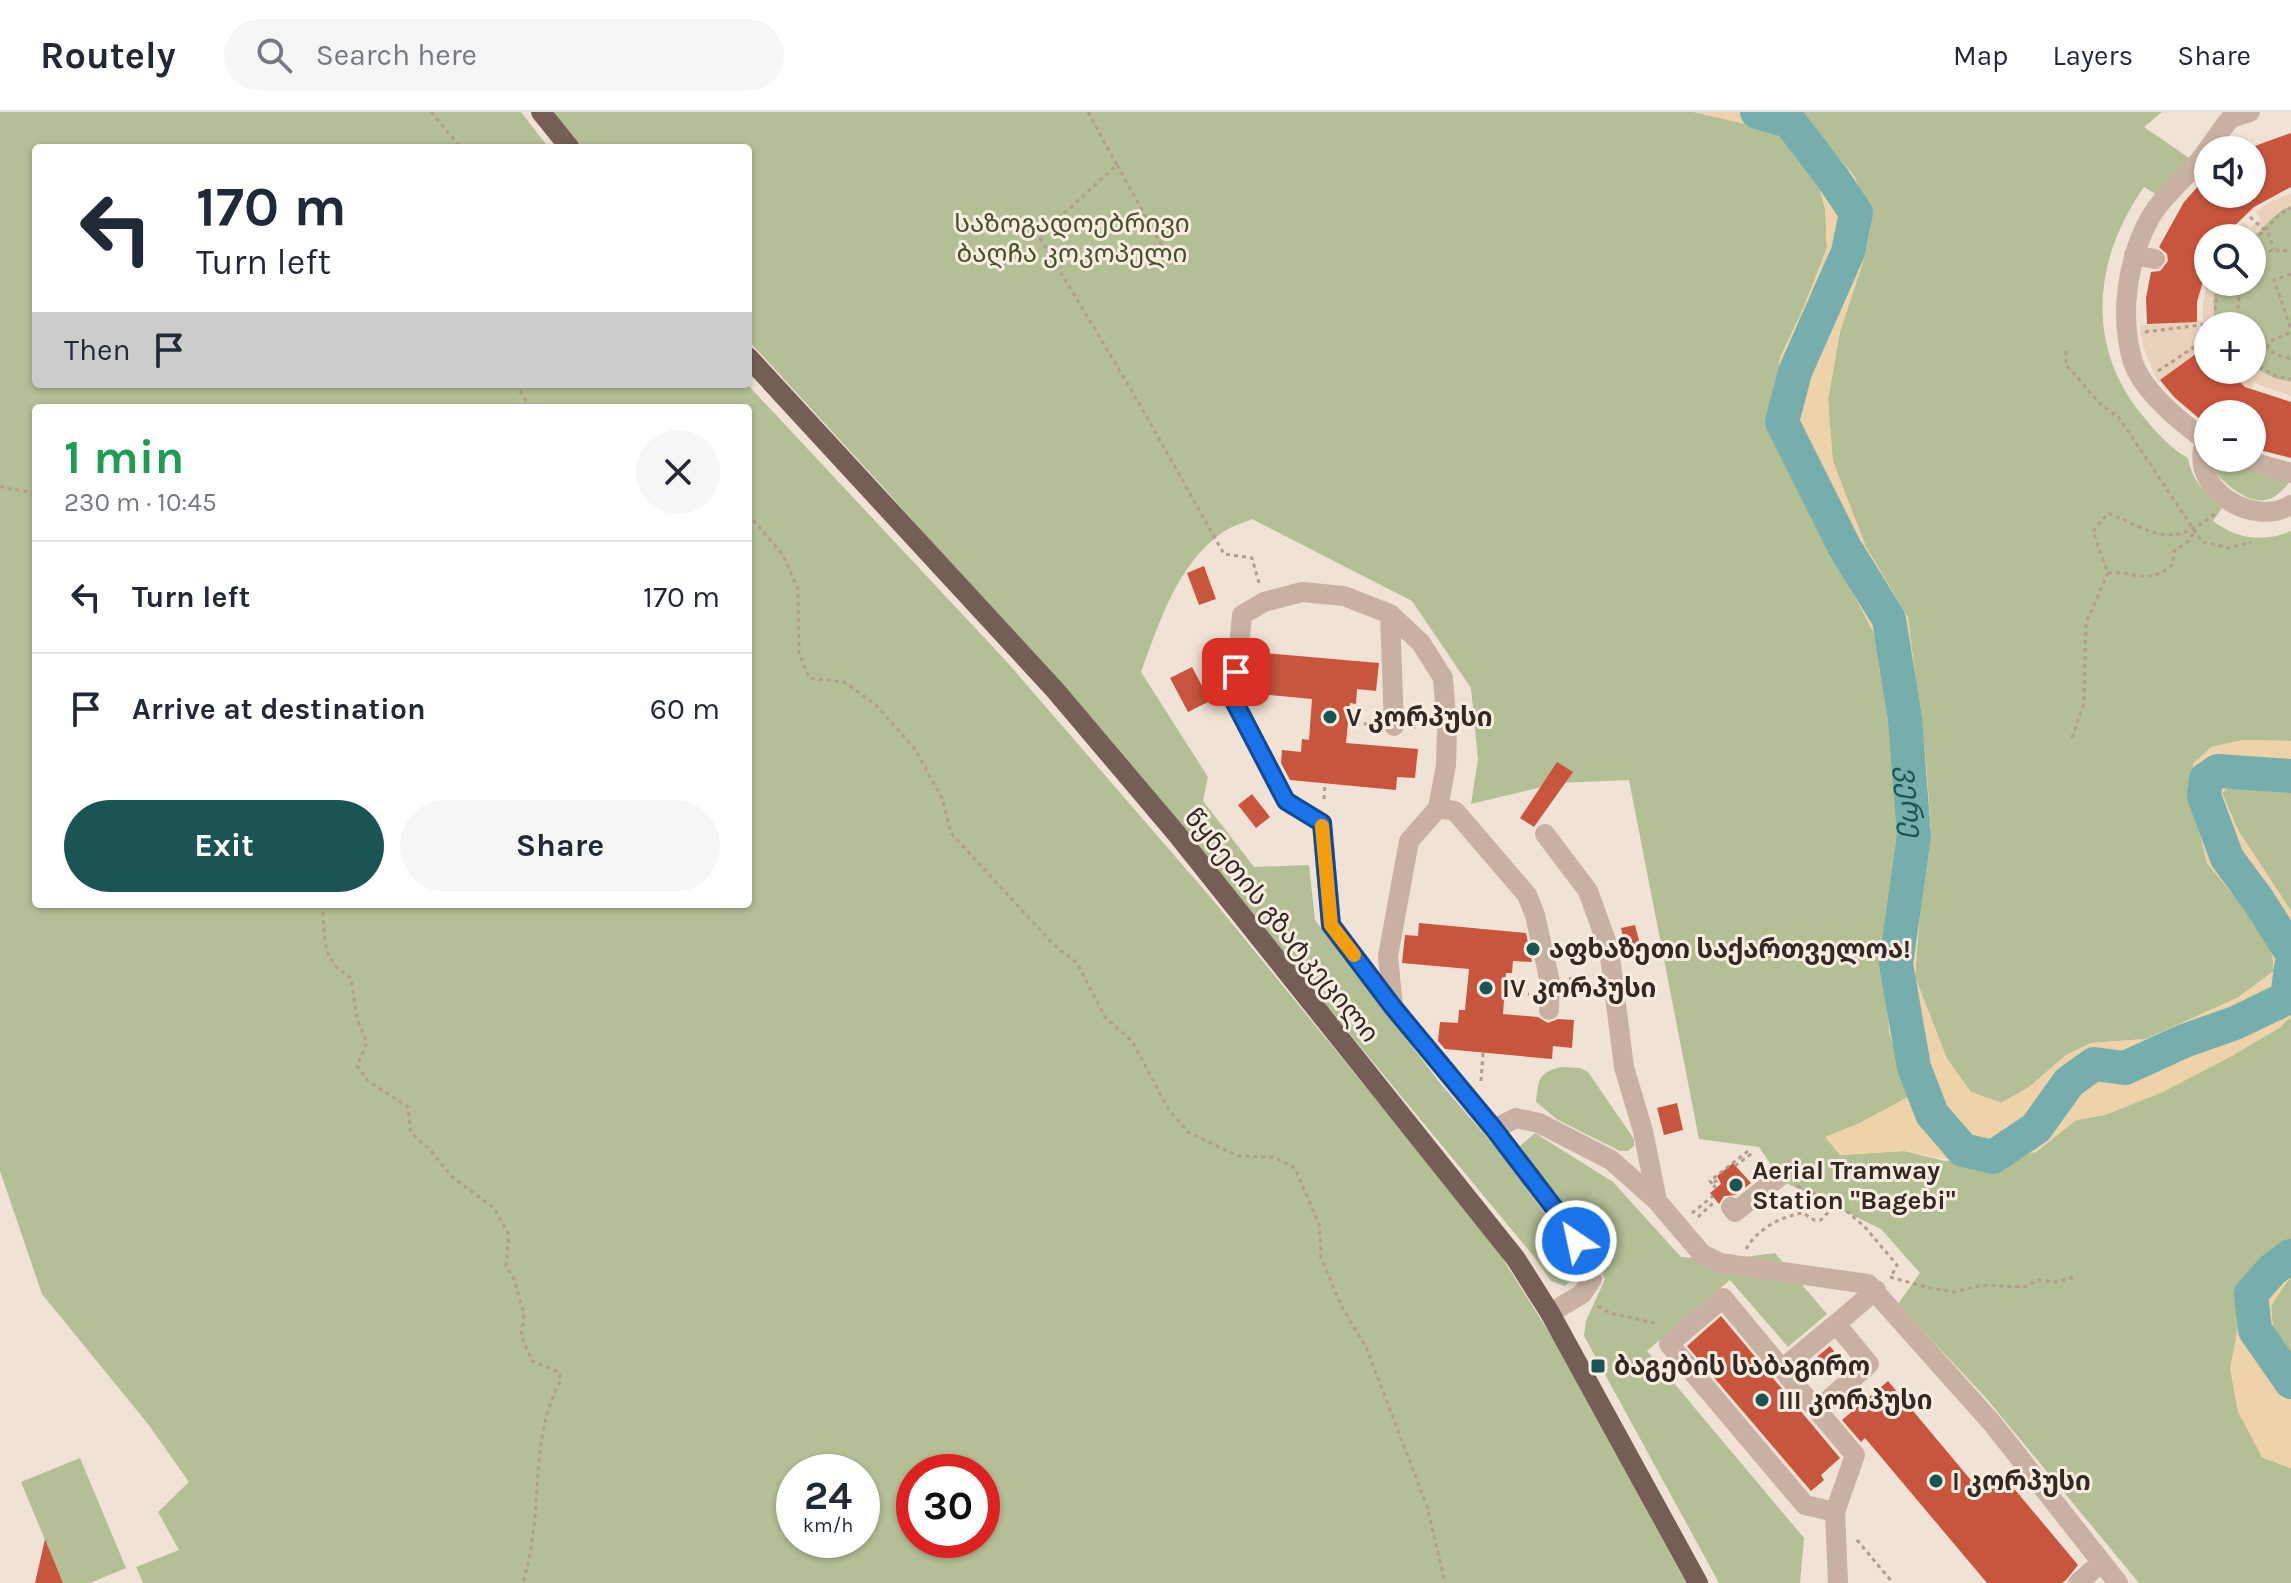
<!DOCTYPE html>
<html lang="en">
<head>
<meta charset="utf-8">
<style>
	body { margin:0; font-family:Karla,"Noto Sans Georgian",sans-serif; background:#f6f6f7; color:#1f2937; height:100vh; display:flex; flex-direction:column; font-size:30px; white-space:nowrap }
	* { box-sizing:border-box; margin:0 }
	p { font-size:26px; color:#747a83 }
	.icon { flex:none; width:44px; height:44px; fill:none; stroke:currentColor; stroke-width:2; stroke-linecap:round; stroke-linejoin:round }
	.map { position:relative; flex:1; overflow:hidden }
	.panel { position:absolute; left:32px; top:292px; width:720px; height:504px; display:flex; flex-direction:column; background:#fff; border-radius:8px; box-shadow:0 2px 6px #0004 }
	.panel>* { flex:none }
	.guide { position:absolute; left:32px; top:32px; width:720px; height:244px; border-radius:8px; box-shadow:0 2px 6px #0004; background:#fff; color:#1f2937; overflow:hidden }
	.tools { position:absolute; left:2194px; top:24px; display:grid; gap:16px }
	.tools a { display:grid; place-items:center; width:72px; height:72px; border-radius:50%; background:#fff; box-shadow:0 2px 6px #0004; font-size:40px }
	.speed { position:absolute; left:776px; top:1342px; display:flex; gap:16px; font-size:40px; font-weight:700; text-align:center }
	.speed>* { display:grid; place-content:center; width:104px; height:104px; border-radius:50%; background:#fff; box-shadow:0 2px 6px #0004; line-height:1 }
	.speed small { font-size:20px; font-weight:400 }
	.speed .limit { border:12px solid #d22; background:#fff; color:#111 }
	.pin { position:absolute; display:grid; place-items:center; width:68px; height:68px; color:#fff; margin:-34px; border-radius:16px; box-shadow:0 4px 12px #0006 }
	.me { position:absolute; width:88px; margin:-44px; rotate:326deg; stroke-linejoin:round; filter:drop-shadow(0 0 6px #0008) }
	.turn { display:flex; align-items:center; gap:28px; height:168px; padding:0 32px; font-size:36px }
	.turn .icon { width:104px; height:104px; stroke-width:2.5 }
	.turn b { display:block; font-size:56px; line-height:68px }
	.then { display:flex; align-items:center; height:76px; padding:0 32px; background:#0003; gap:16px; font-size:30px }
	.round { display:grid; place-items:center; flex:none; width:84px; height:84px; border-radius:42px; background:#f6f6f7 }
	.summary { display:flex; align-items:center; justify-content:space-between; height:136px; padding:0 32px }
	h1 { font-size:48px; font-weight:700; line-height:60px; color:#1e9e55 }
	.cta { display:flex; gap:16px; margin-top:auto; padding:16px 32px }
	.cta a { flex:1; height:92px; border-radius:48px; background:#1a5454; color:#fff; font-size:32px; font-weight:700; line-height:92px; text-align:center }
	.cta a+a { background:#f6f6f7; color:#1f2937 }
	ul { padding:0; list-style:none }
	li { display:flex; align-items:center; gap:24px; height:112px; padding:0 32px; border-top:2px solid #e0e1e3 }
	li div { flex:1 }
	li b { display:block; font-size:30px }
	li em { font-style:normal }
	header { display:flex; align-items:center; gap:48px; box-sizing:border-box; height:112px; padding:0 40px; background:#fff; border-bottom:2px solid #e0e1e3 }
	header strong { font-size:38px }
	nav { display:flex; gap:44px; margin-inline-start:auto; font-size:28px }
	.search { width:560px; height:72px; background:#f6f6f7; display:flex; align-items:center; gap:20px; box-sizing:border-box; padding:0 28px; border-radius:44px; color:#747a83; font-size:30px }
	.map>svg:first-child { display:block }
	.green { fill:#b4bf96; fill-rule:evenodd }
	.sand { fill:#eed2aa }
	.plaza { fill:#e9d2bc }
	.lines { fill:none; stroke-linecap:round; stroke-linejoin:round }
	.river { stroke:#75aeac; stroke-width:34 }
	.building { fill:#c8553d }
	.path { stroke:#b49b8c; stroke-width:3; stroke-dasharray:4 4; stroke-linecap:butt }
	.minor { stroke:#c8b1a2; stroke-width:20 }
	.major { stroke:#755e55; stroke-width:20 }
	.route-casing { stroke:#114b97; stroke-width:20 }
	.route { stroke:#1a73e8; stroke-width:14 }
	.slow { stroke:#f59e0b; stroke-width:14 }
	.poi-dot { fill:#1a5454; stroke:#f9ede2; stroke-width:3 }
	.labels { text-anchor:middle; stroke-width:6; stroke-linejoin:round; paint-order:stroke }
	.park-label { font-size:26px; fill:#455128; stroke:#f9ede2 }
	.poi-label { font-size:26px; font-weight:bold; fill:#332824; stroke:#f9ede2; text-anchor:start }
	.street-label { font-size:26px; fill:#332824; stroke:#f9ede2 }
	.water-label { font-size:28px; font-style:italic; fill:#1a5454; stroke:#f9ede2 }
</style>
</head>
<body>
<header>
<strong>Routely</strong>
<div class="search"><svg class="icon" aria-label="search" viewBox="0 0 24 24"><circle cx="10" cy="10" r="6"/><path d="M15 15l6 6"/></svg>Search here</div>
<nav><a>Map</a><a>Layers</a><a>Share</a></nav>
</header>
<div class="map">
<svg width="2291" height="1471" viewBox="0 0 2291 1471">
	<rect width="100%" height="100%" fill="#f1e2d6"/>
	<path class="green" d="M0,0H521L549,36H36V272H747L1007,550L1212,787L1493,1131L1560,1238L1686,1471H143L136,1455L179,1438L158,1400L189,1370L148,1312L42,1182L0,1059ZM36,296H748V792H36ZM794,1360H862V1428H794ZM914,1360H982V1428H914Z
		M554,0H1694L1781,20L1814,56L1825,96L1827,136L1803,197L1780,246L1771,324L1876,525L1898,651L1899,739L1886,832L1889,920L1910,984L1860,1011L1826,1025L1840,1043L1904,1039L1945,1049L2036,1040L2076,1008L2105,1003L2279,916L2291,905V1132L2245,1176L2240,1212L2261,1345L2291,1356V1471H2139L1986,1286L1898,1192L1920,1161L1881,1117L1782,1069L1759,1035L1699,1027L1629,668L1558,671L1471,692L1478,647L1471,576L1412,489L1252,407C1243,411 1232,414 1223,420C1177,452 1160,509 1141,560L1208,665L1203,689L1254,755L1309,753L1315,808L1440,971L1504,1045L1574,1142L1577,1163L1565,1174L1551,1169L1535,1146L1105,626L883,375L748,228V36H583Z
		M1799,0H2162L2144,15L2192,48L2159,84L2144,75C2093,147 2085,235 2143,304C2155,319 2171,337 2188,346C2192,369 2205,380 2222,396L2213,409C2237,427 2263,431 2291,419V629L2244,628L2211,635L2193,652L2194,696L2207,751L2248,801L2272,839L2274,859L2237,886L2146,927L2091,931L2066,943L2029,975L2001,991L1971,980L1947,947L1915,865L1923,759L1931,718L1908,506L1866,435L1832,349L1828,287L1840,219L1863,150L1855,65Z
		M2291,94V270L2276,267L2252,255V214H2215L2213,189L2217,170H2252V126H2246C2264,120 2272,100 2291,94Z
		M2210,346H2221L2238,355L2291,368C2271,396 2252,393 2227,372C2217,363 2213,359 2210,346Z
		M2233,670L2291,679V799L2238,718L2222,681Z
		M1561,955L1580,956L1588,960L1634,1027V1034L1628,1039H1620L1558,1008L1536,990C1539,968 1537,961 1561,955Z
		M1535,1021L1613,1070L1681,1145L1730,1147L1775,1141L1827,1202L1788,1235L1730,1168L1647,1239L1804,1426L1800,1471H1719L1584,1224L1586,1209L1605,1167L1572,1107L1520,1034Z
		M2291,1164V1261L2275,1241L2271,1193Z
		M80,1346L126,1456L90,1471H63L21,1370Z"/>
	<path class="sand" d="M1694,0H1799L1855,65L1872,110L1863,150L1840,220L1828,287L1833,349L1866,435L1908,505L1926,648L1931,718L1923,759L1915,865L1947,947L1971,980L2001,991L2029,975L2066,943L2091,931L2146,927L2237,886L2274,860L2272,839L2248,801L2207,751L2194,696L2193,652L2211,635L2244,628L2291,629V679L2234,670L2222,681L2238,718L2291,799V905L2279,916L2232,944L2161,981L2105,1003L2076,1008L2036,1040L1978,1053L1904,1039L1840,1043L1825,1025L1860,1011L1910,984L1889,920L1886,832L1899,739L1898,651L1876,525L1771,324L1780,246L1803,197L1827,136L1825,96L1814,56L1781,20Z
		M2291,1132V1164L2271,1194L2275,1241L2291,1261V1356L2262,1345L2238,1300L2230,1257L2245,1176Z"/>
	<path class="plaza" d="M2291,81V94L2278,99L2259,120L2246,126H2230L2244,110L2250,116L2261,107L2256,100L2270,90Z
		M2208,169L2217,170L2213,189L2215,214H2208V233L2158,270L2145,240L2140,220L2141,213L2203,209V191Z
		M2252,255L2276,267L2291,270V284L2254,271L2252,277L2240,272L2235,266L2240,262L2235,258H2252Z"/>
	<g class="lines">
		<g class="river">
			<path id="s1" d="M1757,0L1789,9L1832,65L1856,101L1848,140L1795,260L1782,310L1845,436L1889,507L1905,607L1914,723L1896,852L1914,955L1932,1002L1963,1038L1993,1045L2036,1016L2069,970L2094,952L2125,956L2184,929L2235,911L2287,886L2291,855"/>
			<path d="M2291,664L2218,659L2206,667L2204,684L2227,746L2258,788L2291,840"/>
			<path d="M2291,1144L2272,1158L2251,1182L2255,1218L2291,1270"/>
		</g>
	</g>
	<path class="building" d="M2291,21V75L2254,95L2222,126H2208V152L2197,190V210L2147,212L2146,186L2151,160L2160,159L2168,149L2167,142L2159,135L2184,90L2208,63V82H2252V35Z
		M2208,233V258H2227L2245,275L2291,290V346L2252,336V302H2208V314L2174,285L2160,268Z
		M1204,454L1216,487L1199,493L1187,461Z
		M1264,541L1379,551L1376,579L1357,577L1356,592L1350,591L1346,631L1418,637L1415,666L1397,665L1396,678L1290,668L1281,651L1282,638L1301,640L1302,627L1309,628L1312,587L1248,581L1250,552L1262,554Z
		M1192,555L1210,589L1188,600L1170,566Z
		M1557,650L1573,660L1534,715L1520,706Z
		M1252,682L1270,705L1256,716L1238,693Z
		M1419,811L1526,821L1532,850L1513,849L1512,861H1506L1503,902L1538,905L1548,911L1558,907L1574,908L1572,936L1553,934L1552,947L1445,937L1438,929L1440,910L1458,911L1459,898H1465L1469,857L1402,851L1405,823L1418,824Z
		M1635,813L1643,844L1628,847L1621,816Z
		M1677,991L1683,1018L1664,1023L1657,996Z
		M1733,1051L1751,1071L1736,1083L1724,1084L1719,1092L1710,1081L1721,1072L1717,1064Z
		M1721,1204L1840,1346L1821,1363L1824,1368L1811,1379L1687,1234Z
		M1830,1234L1836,1242L1806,1265L1800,1259Z
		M1888,1269L1980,1379L2001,1361L2078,1453L2066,1468L2062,1471H1987L1865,1326L1861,1330L1842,1308Z
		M45,1427L63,1471H35Z"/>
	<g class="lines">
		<path class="path" d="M431,0L461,36
			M1088,0L1117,53L1039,124L1136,286L1224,442L1252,446L1259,471
			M1117,53L1172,152
			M2250,105L2268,121L2274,137
			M2252,127C2268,120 2275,102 2291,96
			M2252,156L2259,145L2274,137L2281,140L2291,137
			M2291,162L2274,168L2291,217
			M2245,170C2238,186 2234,199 2245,214
			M2218,214L2215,194L2220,170
			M2145,220L2216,211
			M2252,225L2275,242L2291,247
			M2066,239V254C2085,270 2095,293 2118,304L2202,430L2230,436L2251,430
			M2252,251L2276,264L2291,267
			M2254,256L2271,229L2291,220
			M2158,259L2208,226
			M516,272L527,291L534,296
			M0,374C12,379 25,377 36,383
			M748,402L783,443L798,477L799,541L809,566L844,570L875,592L915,637L942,686L951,721L1054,833L1077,851L1105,905L1132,929L1169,998L1188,1020L1238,1044L1273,1045L1295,1056L1320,1115L1321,1146L1343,1197L1366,1235L1427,1394L1445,1471
			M2108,461C2134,458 2148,475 2173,452L2174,439L2189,429L2194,419
			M1204,567L1217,563
			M1348,610L1376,613
			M1412,615L1428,616
			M2072,626L2084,590L2086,511L2108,461L2093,420L2095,417L2108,401C2156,421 2170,438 2216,401
			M1324,687L1325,671
			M322,792C326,826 319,846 351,866L357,907L367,930L357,954L368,969L408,995L411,1021L431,1039L453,1066L494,1096L509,1123L506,1154L514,1167L524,1202L521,1224L532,1249L559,1260L561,1268C540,1305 539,1348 536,1390C535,1417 530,1445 523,1471
			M1569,867L1593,863
			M1504,880L1529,882
			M1481,969L1483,941
			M1735,1054L1751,1042
			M1712,1072L1710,1069L1748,1039L1751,1042
			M1797,1074L1837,1091L1864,1114L1897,1153L1891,1165
			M1716,1076L1712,1072L1719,1067
			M1692,1101L1713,1084
			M1698,1105L1713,1091
			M1746,1137C1757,1117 1782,1104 1803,1101L1814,1108H1821L1836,1092
			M1890,1165L1929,1176L1953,1180L1983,1173L2024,1175L2039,1168L2056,1170L2075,1165
			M1598,1194L1610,1201L1659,1212
			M1857,1428L1893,1471"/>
		<path class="minor" d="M2134,143L2155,147
			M2208,330C2183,312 2143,280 2133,250C2119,204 2127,148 2150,106C2161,86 2179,72 2194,55C2208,40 2217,22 2231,6L2250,0
			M2203,337C2195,380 2254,415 2291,393
			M2238,346L2291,361
			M1390,502L1394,614
			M1438,696L1455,699L1527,783L1535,803L1550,870L1549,898
			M1545,722L1588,779L1609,837L1624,955L1643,1019L1657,1089
			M1393,895L1388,844L1409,729L1438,696L1446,653L1447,618L1443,566L1421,531L1390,502L1344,484L1302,480L1264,490L1242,503L1234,589L1286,689L1322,711L1331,813L1393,895L1494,1017L1565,1110L1587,1148L1592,1167L1582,1182L1550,1201
			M1494,1017L1516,1006L1539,1011L1611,1048L1657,1089L1702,1142L1720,1151L1868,1172L1992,1311L2118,1471
			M1731,1095L1735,1100L1788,1058
			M1782,1257L1723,1186L1669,1232L1805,1393L1835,1400
			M1817,1298L1782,1257L1836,1212
			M1838,1471L1835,1400L1855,1343L1817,1298L1869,1252L1836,1212L1876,1178
			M2078,1471L2102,1450"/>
		<path class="major" d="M541,0L570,36
			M748,245L1055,578L1176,721L1516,1147L1550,1201L1698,1471"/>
	</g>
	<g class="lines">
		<g class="route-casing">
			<path id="route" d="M1236,560L1234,589L1286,689L1322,711L1331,813L1393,895L1494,1017L1565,1110L1576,1129"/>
		</g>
		<use href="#route" class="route"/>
		<path class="slow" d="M1322,714L1331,813L1354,843"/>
	</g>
	<g class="poi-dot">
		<circle cx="1330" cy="605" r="8"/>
		<circle cx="1533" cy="837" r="8"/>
		<circle cx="1486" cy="876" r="8"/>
		<circle cx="1736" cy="1073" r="8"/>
		<rect x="1590" y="1246" width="16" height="16" rx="4"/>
		<circle cx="1762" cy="1288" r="8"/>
		<circle cx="1936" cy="1369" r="8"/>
	</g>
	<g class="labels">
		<g class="park-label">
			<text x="1072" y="120">საზოგადოებრივი<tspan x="1072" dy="30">ბაღჩა კოკოპელი</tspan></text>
		</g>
		<g class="poi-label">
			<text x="1346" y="614">V კორპუსი</text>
			<text x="1549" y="846">აფხაზეთი საქართველოა!</text>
			<text x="1502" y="885">IV კორპუსი</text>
			<text x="1752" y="1067">Aerial Tramway<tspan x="1752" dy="30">Station "Bagebi"</tspan></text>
			<text x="1614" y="1263">ბაგების საბაგირო</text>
			<text x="1778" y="1297">III კორპუსი</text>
			<text x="1952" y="1378">I კორპუსი</text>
		</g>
		<g class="street-label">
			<text transform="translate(1282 813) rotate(51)" y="9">წყნეთის გზატკეცილი</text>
		</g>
		<g class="water-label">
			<text dy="10" stroke="none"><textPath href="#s1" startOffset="778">ვერე</textPath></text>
		</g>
	</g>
</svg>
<div class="tools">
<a><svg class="icon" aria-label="sound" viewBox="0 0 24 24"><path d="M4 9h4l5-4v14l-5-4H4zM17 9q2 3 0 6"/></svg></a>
<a><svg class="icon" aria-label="search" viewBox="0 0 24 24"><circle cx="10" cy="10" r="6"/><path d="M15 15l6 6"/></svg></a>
<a>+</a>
<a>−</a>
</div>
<div class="speed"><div>24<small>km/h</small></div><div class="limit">30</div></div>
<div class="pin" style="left:1236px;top:560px;background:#d93025"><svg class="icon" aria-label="arrive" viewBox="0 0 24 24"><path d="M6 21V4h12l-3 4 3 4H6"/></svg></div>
<svg class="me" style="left:1576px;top:1129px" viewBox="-20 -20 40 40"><circle r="17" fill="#1a73e8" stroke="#fff" stroke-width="3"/><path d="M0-11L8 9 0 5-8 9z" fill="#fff"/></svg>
<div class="guide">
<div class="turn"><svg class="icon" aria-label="left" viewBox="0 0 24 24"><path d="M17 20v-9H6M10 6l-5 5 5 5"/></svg><div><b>170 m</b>Turn left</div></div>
<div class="then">Then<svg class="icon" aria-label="arrive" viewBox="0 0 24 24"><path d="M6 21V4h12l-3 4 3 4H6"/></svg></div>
</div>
<section class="panel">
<div class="summary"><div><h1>1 min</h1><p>230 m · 10:45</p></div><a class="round"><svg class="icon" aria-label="close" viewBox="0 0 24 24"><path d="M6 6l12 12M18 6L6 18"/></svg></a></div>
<ul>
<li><svg class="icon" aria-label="left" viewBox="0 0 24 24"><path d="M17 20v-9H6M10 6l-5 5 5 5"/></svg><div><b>Turn left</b></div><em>170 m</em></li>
<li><svg class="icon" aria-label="arrive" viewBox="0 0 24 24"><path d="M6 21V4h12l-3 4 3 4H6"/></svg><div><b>Arrive at destination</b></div><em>60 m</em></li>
</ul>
<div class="cta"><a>Exit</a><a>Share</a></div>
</section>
</div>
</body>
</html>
